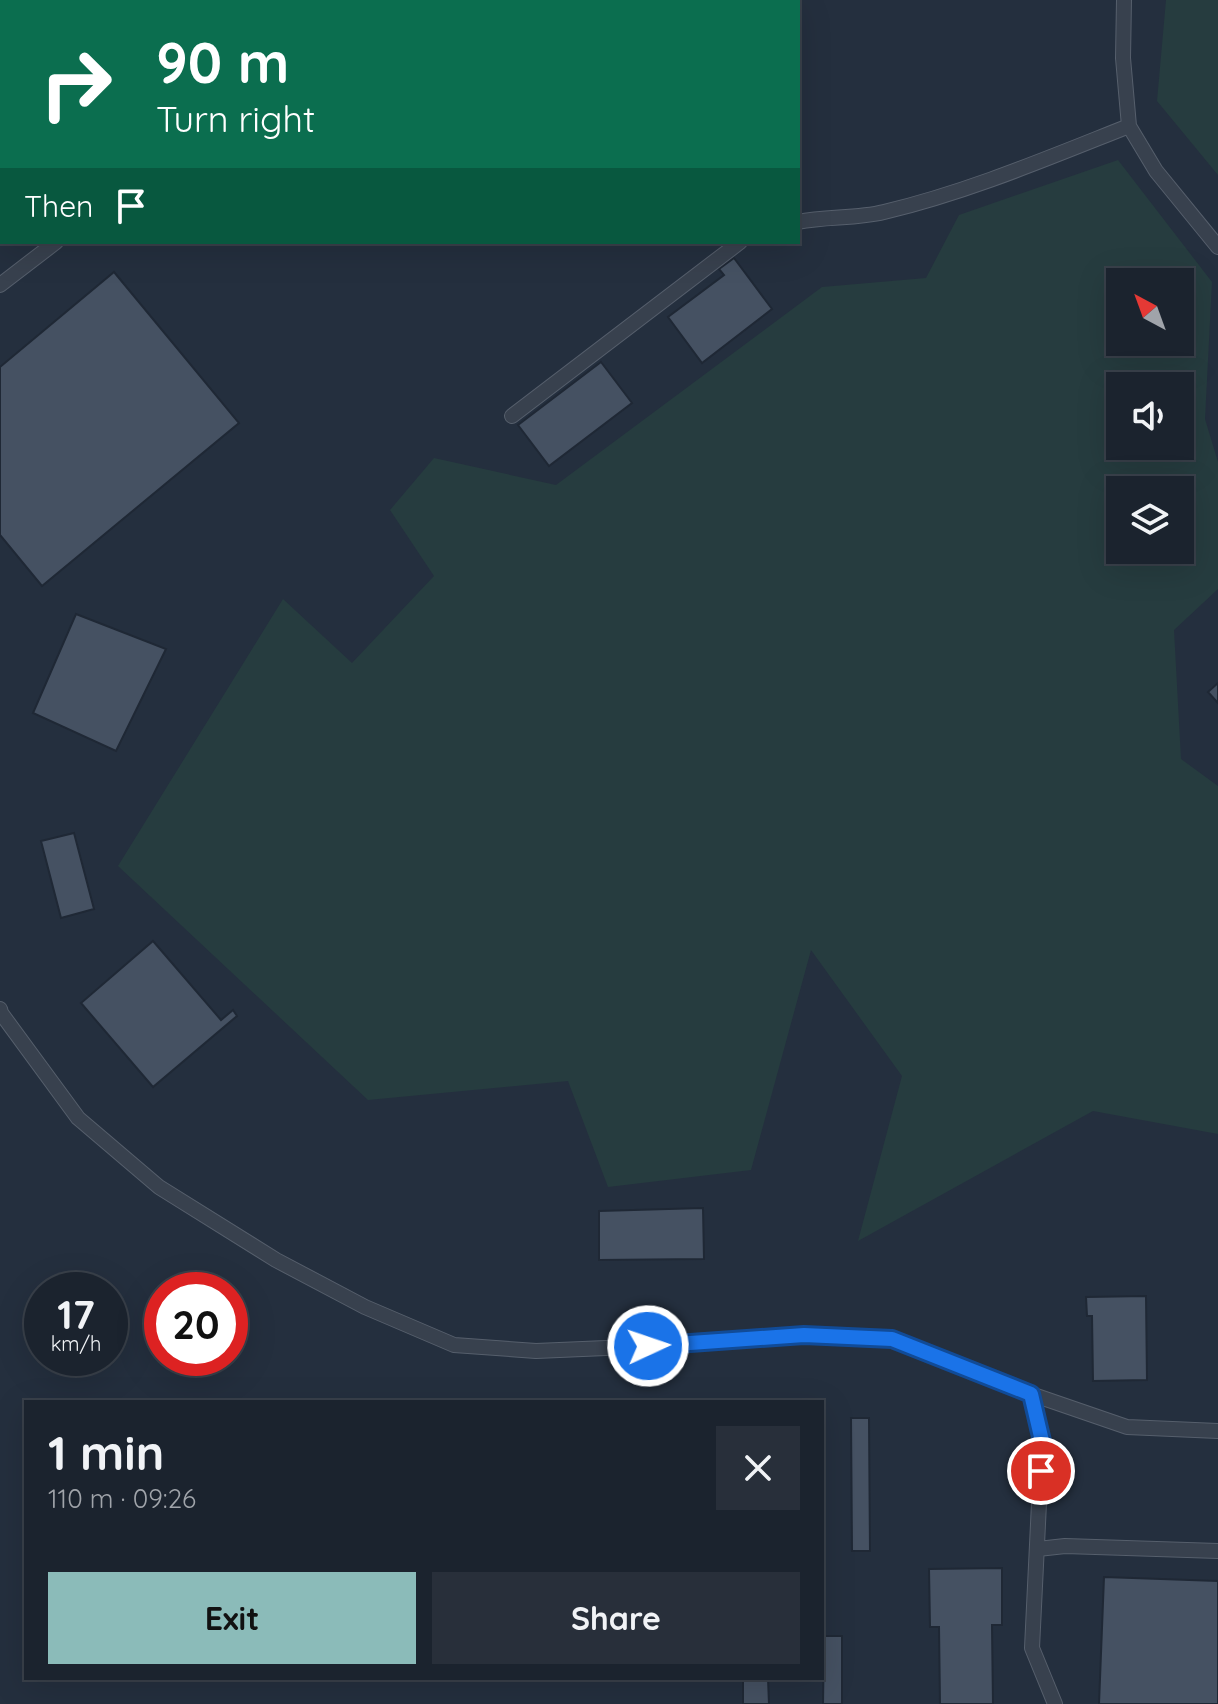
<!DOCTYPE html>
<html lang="en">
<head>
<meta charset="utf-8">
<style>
	body { margin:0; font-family:Quicksand,sans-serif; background:#282f3a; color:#f1f3f6; height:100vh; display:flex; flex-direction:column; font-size:30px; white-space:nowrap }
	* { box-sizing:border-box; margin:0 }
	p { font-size:26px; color:#a0a4aa }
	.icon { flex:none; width:44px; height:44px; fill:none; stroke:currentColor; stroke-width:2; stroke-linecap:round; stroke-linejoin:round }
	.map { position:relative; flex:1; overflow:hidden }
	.sheet { position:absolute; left:24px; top:1400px; width:800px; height:280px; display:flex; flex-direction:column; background:#1b232e; border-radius:0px; box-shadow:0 8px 32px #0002,0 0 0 2px #39404a }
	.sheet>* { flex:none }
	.banner { position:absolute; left:0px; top:0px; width:800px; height:244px; box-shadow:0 8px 32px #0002,0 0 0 2px #39404a; background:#0b6e4f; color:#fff; overflow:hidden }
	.needle { width:52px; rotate:319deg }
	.controls { position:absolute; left:1106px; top:268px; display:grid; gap:16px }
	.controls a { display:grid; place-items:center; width:88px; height:88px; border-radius:0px; background:#1b232e; box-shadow:0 8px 32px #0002,0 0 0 2px #39404a; font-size:40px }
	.speed { position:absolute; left:24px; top:1272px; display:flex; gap:16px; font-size:40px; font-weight:700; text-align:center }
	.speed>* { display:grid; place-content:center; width:104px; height:104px; border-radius:50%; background:#1b232e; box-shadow:0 8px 32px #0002,0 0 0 2px #39404a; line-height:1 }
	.speed small { font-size:20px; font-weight:400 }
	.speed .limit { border:12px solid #d22; background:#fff; color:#111 }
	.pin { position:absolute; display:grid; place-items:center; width:68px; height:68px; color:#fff; margin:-34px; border:4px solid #fff; border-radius:50%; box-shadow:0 2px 8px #0007 }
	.me { position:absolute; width:88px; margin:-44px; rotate:87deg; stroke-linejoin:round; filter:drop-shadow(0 0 6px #0008) }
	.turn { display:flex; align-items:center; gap:28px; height:168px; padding:0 24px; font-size:36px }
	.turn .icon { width:104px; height:104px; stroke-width:2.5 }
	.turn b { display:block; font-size:56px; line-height:68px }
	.then { display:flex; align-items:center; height:76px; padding:0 24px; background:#0003; gap:16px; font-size:30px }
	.round { display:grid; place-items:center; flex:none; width:84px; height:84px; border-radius:0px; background:#282f3a }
	.summary { display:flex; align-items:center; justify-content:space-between; height:136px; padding:0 24px }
	h1 { font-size:48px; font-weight:700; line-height:60px }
	.action { display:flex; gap:16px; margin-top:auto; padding:16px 24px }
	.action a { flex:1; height:92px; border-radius:0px; background:#8bbbb9; color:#111; font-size:32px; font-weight:700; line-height:92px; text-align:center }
	.action a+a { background:#282f3a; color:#f1f3f6 }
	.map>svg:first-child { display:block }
	.airport { fill:#323c4b }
	.green { fill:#263c3f; fill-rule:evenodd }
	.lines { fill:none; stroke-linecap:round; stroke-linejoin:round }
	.taxiway { stroke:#3f4a5a; stroke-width:80 }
	.building { fill:#455162; stroke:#1f2835; stroke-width:2 }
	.service-casing { stroke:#565f6c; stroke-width:16 }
	.service { stroke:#38414e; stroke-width:14 }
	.route-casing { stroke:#114b97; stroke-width:20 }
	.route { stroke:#1a73e8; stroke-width:14 }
</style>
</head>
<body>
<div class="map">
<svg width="1218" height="1704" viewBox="0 0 1218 1704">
	<rect width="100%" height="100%" fill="#242f3e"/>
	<path class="airport" d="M143,0H322L319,2H143Z"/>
	<path class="green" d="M1166,0H1218V175L1157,101Z
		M1118,160L1212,282L1205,419L1218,462V589L1174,630L1181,759L1218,786V1134L1093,1111L858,1241L902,1076L811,950L751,1170L608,1187L568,1081L368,1100L118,866L283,599L352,663L434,576L390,510L434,458L556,485L822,287L926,278L959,215ZM1120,282H1180V342H1120ZM1120,386H1180V446H1120ZM1120,490H1180V550H1120Z"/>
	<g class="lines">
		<path class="taxiway" d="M0,41L2,40"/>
	</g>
	<path class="building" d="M734,258L772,309L702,363L668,317L724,275L719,269Z
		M114,272L239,423L42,586L0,535V367Z
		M601,362L632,403L549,466L518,425Z
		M76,614L166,649L116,751L33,713Z
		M1218,683V703L1208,692Z
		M74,833L94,909L61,918L41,841Z
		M153,941L221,1020L233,1010L237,1016L153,1087L81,1003Z
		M703,1208L704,1259L599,1260V1211Z
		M1146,1296L1147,1380L1093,1381L1092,1316H1087L1086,1297Z
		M851,1418H869L870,1551H852Z
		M1002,1568V1625H992L993,1704H940L939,1627H930L929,1569Z
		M1104,1577L1218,1581V1704H1099Z
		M824,1636H842V1704H823Z
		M743,1678H768L769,1704H743Z"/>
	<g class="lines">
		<g class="service-casing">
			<path id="service" d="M1124,0L1123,58L1129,126L1156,171L1218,247
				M370,2L372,0
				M798,222C826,216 856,219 884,212C968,192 1048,158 1129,126
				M0,285L56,242
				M512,416L740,242
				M0,1009L1,1013L78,1118L159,1187L276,1260L365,1307L454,1345L536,1351L676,1345L804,1335L892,1339L1031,1394L1127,1427L1218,1431
				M1031,1394L1042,1441L1032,1648L1055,1704
				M1038,1549L1065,1546L1218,1551"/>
		</g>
		<use href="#service" class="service"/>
	</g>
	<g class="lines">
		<g class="route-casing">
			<path id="route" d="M648,1346L804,1335L892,1339L1031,1394L1042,1441L1041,1471"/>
		</g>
		<use href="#route" class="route"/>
	</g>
</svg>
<div class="controls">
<a><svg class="needle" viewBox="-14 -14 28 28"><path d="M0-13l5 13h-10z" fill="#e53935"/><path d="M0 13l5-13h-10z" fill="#a0a4aa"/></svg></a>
<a><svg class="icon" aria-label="sound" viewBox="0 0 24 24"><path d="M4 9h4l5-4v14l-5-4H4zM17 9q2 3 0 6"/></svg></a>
<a><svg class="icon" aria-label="layers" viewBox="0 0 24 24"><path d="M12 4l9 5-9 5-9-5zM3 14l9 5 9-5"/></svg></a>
</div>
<div class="speed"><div>17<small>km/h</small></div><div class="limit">20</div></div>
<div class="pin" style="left:1041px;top:1471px;background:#d93025"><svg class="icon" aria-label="arrive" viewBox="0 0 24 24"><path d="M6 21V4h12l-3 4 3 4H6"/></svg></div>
<svg class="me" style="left:648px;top:1346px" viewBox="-20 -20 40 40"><circle r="17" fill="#1a73e8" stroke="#fff" stroke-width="3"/><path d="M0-11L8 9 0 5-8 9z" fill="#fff"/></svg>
<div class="banner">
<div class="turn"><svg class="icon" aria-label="right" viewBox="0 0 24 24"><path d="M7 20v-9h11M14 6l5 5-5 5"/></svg><div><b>90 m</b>Turn right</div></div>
<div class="then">Then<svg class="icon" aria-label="arrive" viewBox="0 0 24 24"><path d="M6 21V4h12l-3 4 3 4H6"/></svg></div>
</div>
<section class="sheet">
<div class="summary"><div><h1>1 min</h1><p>110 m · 09:26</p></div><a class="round"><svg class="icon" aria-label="close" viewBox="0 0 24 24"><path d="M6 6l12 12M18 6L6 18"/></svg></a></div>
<div class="action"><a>Exit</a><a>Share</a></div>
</section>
</div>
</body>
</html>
